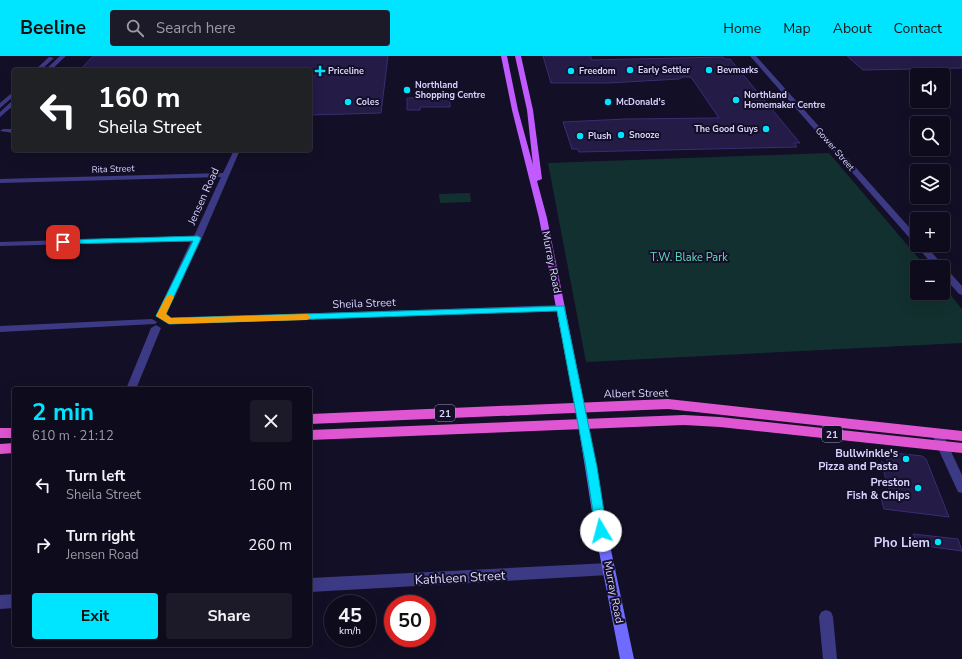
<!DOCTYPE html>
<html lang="en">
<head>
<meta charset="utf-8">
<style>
	body { margin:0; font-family:"Nunito Sans",sans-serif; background:#1c1929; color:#f1f3f6; height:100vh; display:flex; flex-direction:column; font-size:15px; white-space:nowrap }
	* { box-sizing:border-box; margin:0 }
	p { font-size:13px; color:#9b9ba3 }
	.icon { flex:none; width:22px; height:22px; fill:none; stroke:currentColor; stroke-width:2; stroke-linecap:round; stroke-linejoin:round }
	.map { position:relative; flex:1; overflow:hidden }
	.side { position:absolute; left:12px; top:331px; width:300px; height:260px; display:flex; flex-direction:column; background:#0e0b1c; border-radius:4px; box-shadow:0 4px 16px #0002,0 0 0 1px #2e2b3b }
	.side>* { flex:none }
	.guide { position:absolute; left:12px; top:12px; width:300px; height:84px; border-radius:4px; box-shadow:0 4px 16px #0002,0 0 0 1px #2e2b3b; background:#202124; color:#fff; overflow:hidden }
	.tools { position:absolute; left:910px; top:12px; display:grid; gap:8px }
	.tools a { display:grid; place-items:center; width:40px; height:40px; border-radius:4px; background:#0e0b1c; box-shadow:0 4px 16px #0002,0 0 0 1px #2e2b3b; font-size:20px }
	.speed { position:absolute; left:324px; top:539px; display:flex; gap:8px; font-size:20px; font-weight:700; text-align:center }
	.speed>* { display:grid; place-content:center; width:52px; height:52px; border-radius:50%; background:#0e0b1c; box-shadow:0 4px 16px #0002,0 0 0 1px #2e2b3b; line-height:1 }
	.speed small { font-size:10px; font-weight:400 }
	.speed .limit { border:6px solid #d22; background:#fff; color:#111 }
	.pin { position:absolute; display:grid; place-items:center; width:34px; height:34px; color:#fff; margin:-17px; border-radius:8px; box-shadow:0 2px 6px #0006 }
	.me { position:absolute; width:44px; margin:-22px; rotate:352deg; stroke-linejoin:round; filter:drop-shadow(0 0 3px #0008) }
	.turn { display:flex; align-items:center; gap:14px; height:84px; padding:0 20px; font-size:18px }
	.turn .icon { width:52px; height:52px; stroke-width:2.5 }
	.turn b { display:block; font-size:28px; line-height:34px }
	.round { display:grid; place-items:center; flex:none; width:42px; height:42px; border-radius:4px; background:#1c1929 }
	.summary { display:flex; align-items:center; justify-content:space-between; height:68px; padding:0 20px }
	h1 { font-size:24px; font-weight:700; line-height:30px; color:#00e5ff }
	.cta { display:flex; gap:8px; margin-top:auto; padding:8px 20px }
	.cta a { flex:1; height:46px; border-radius:4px; background:#00e5ff; color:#111; font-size:16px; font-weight:700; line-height:46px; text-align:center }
	.cta a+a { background:#1c1929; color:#f1f3f6 }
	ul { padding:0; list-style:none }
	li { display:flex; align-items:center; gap:12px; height:60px; padding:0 20px }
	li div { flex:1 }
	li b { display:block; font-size:15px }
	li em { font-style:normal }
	header { display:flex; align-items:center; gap:24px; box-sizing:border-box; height:56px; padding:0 20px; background:#00e5ff; color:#111 }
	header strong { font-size:19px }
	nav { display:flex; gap:22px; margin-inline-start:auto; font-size:14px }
	.search { width:280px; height:36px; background:#1c1929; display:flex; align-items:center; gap:10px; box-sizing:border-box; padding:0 14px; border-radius:4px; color:#9b9ba3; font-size:15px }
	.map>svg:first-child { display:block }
	.green { fill:#12302f }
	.building { fill:#241b47; stroke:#3b2d73 }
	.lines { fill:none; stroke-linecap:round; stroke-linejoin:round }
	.minor { fill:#3d3a85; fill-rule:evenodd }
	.tertiary { fill:#3d3a85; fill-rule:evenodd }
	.secondary { fill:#6f6bff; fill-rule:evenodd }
	.primary { fill:#c25bff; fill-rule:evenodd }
	.trunk { fill:#e055d1; fill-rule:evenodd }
	.route { fill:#00e5ff; stroke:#0095a6 }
	.slow { fill:#f59e0b }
	.poi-dot { fill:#00e5ff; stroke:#130f26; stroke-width:1.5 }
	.labels { text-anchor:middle; stroke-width:4; stroke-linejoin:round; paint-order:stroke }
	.far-poi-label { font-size:9px; font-weight:bold; fill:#d9d4ff; stroke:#130f26; text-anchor:start }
	.far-street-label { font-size:9px; fill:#d9d4ff; stroke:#130f26 }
	.shield { fill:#130f26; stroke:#9e99be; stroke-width:1 }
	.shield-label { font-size:10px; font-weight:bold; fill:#d9d4ff }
	.street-label { font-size:11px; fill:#d9d4ff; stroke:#130f26 }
	.park-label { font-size:11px; fill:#5fe0c0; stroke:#130f26 }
	.poi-label { font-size:11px; font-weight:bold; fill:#d9d4ff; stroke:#130f26; text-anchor:end }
	.near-poi-label { font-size:13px; font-weight:bold; fill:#d9d4ff; stroke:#130f26; text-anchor:end }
	.near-street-label { font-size:13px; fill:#d9d4ff; stroke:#130f26 }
</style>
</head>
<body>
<header>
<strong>Beeline</strong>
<div class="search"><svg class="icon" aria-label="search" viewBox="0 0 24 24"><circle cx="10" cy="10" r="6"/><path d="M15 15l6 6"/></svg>Search here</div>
<nav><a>Home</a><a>Map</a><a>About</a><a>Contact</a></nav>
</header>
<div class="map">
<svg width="962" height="603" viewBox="0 0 962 603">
	<rect width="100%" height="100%" fill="#130f26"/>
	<path class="green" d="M829,97L926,211H917V237H943V230L962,253V287L586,306L548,107Z
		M470,137L471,146L440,147L439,138Z"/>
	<path class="building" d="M93,0H388L381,57L310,59V14H80Z
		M543,0H591V4L723,1L725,3H730L800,87H794L797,91L579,96L578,93H572L563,66L625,63L719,62L691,21H683L679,23L608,27H551Z
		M847,0H962V12L863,14Z
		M450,41V51H420V54H407V42Z
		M884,396L922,400L926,403L949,461L884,453L881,442L892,444L881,406L888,407Z
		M913,478L958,483L962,495L918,489Z"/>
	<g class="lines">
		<path class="minor" d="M14,73V77L0,75L3,73Z
			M234,94H240L202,182L164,262L161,263L156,260L191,185L0,190V186L194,180L221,121L0,127V123L223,117Z
			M561,249L564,250L566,252L564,254L169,268L164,265L169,262Z
			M152,263L157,266L155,268L0,276V270Z
			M156,269L161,272L136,333H126L151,272Z
			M937,373L941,374L962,419V437L958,436L931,377L933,374Z
			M609,507L614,509L616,513L614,517L609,519L310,536V522Z
			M14,538V552L0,553V539Z
			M826,554L831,556L833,561L837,603H823L819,561L821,556Z"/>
		<path class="tertiary" d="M60,0H66L51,14H45Z
			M750,0H756L917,180V189H925L962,230V239L959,238L943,220V211H935L917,191V187H914Z
			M49,1L54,2L41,14H35Z
			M14,35V40L0,52V47Z
			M14,45V49L0,61V56L11,46Z"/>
		<path class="secondary" d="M583,363L587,364L588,367L607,475L634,603H620L595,475L578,367L579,364Z"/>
		<path class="primary" d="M501,0H507L518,54L533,109L527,54L515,0H521L533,54L542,123L537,125L547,162L588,367L587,370L583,371L579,370L578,367L539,162L512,54Z"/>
		<path class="trunk" d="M668,343L962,375V385L668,353L310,368V358Z
			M684,359L720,361L962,387V397L720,371L684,369L310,384V374Z
			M0,372H14V382H0Z
			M14,387V397L0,398V388Z"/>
	</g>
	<path class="route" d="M198,180L201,182L166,258L171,262L564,250L597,411L607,475L605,479L601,481L597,479L596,475L586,411L557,255L169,268L156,260L193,185L63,188L59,186L63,184Z"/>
	<path class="slow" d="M170,238L174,241L166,258L171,262L307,258L311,261L307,264L169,268L156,260L166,241Z"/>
	<g class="poi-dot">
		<circle cx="630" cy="14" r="4"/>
		<circle cx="709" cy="14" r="4"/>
		<path d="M318 9h4v4h4v4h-4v4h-4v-4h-4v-4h4z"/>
		<circle cx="571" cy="15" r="4"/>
		<circle cx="407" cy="34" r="4"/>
		<circle cx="736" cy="44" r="4"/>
		<circle cx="348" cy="46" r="4"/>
		<circle cx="608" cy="46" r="4"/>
		<circle cx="766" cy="73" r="4"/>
		<circle cx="621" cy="79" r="4"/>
		<circle cx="580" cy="80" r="4"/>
		<circle cx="906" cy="403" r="4"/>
		<circle cx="918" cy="432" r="4"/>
		<circle cx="938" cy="486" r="4"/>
	</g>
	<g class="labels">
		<g class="far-poi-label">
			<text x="638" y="17">Early Settler</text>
			<text x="717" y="17">Bevmarks</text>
			<text x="328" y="18">Priceline</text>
			<text x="579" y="18">Freedom</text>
			<text x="415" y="32">Northland<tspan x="415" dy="10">Shopping Centre</tspan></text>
			<text x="744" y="42">Northland<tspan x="744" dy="10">Homemaker Centre</tspan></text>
			<text x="356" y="49">Coles</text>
			<text x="616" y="49">McDonald's</text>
			<text x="758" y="76" text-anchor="end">The Good Guys</text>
			<text x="629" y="82">Snooze</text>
			<text x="588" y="83">Plush</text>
		</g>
		<g class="far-street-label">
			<text transform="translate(835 93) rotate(49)" y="3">Gower Street</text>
			<text transform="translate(113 113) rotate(-2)" y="3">Rita Street</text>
		</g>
		<g class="shield">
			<rect x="435" y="349" width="20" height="16" rx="3"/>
			<rect x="822" y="370" width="20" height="16" rx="3"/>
		</g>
		<g class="shield-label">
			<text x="445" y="361">21</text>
			<text x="832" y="382">21</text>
		</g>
		<g class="street-label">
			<text transform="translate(203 140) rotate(-66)" y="4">Jensen Road</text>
			<text transform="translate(552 206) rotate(79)" y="4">Murray Road</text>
			<text transform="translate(364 247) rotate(-2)" y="4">Sheila Street</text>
			<text transform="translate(636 337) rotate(-1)" y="4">Albert Street</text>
			<text transform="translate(614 536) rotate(79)" y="4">Murray Road</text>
		</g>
		<g class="park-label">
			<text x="689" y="205">T.W. Blake Park</text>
		</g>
		<g class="poi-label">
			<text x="898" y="401">Bullwinkle's<tspan x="898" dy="13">Pizza and Pasta</tspan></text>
			<text x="910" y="430">Preston<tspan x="910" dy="13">Fish &amp; Chips</tspan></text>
		</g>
		<g class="near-poi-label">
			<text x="930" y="491">Pho Liem</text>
		</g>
		<g class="near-street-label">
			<text transform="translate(460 521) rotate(-3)" y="5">Kathleen Street</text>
		</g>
	</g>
</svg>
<div class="tools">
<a><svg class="icon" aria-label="sound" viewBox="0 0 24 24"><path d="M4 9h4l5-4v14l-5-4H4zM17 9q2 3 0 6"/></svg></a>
<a><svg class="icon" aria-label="search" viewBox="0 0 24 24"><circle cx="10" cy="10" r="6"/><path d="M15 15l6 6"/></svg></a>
<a><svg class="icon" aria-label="layers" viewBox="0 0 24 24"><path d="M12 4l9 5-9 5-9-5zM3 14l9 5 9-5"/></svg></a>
<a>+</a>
<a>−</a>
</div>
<div class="speed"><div>45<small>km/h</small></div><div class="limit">50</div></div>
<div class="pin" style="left:63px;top:186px;background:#d93025"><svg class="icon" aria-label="arrive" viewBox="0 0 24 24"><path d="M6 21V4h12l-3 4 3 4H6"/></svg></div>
<svg class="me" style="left:601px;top:475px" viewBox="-20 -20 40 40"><circle r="19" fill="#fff"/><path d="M0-13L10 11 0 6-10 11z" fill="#00e5ff"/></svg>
<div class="guide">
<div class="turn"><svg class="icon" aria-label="left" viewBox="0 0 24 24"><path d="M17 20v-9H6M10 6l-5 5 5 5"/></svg><div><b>160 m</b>Sheila Street</div></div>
</div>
<section class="side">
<div class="summary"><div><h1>2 min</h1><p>610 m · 21:12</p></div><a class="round"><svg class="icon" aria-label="close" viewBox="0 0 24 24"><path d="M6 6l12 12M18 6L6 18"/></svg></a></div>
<ul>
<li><svg class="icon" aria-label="left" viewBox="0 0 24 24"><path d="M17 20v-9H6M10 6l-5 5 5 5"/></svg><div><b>Turn left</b><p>Sheila Street</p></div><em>160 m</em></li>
<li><svg class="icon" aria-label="right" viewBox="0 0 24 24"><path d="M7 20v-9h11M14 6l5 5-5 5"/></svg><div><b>Turn right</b><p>Jensen Road</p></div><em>260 m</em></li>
</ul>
<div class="cta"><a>Exit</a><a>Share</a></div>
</section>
</div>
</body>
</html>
